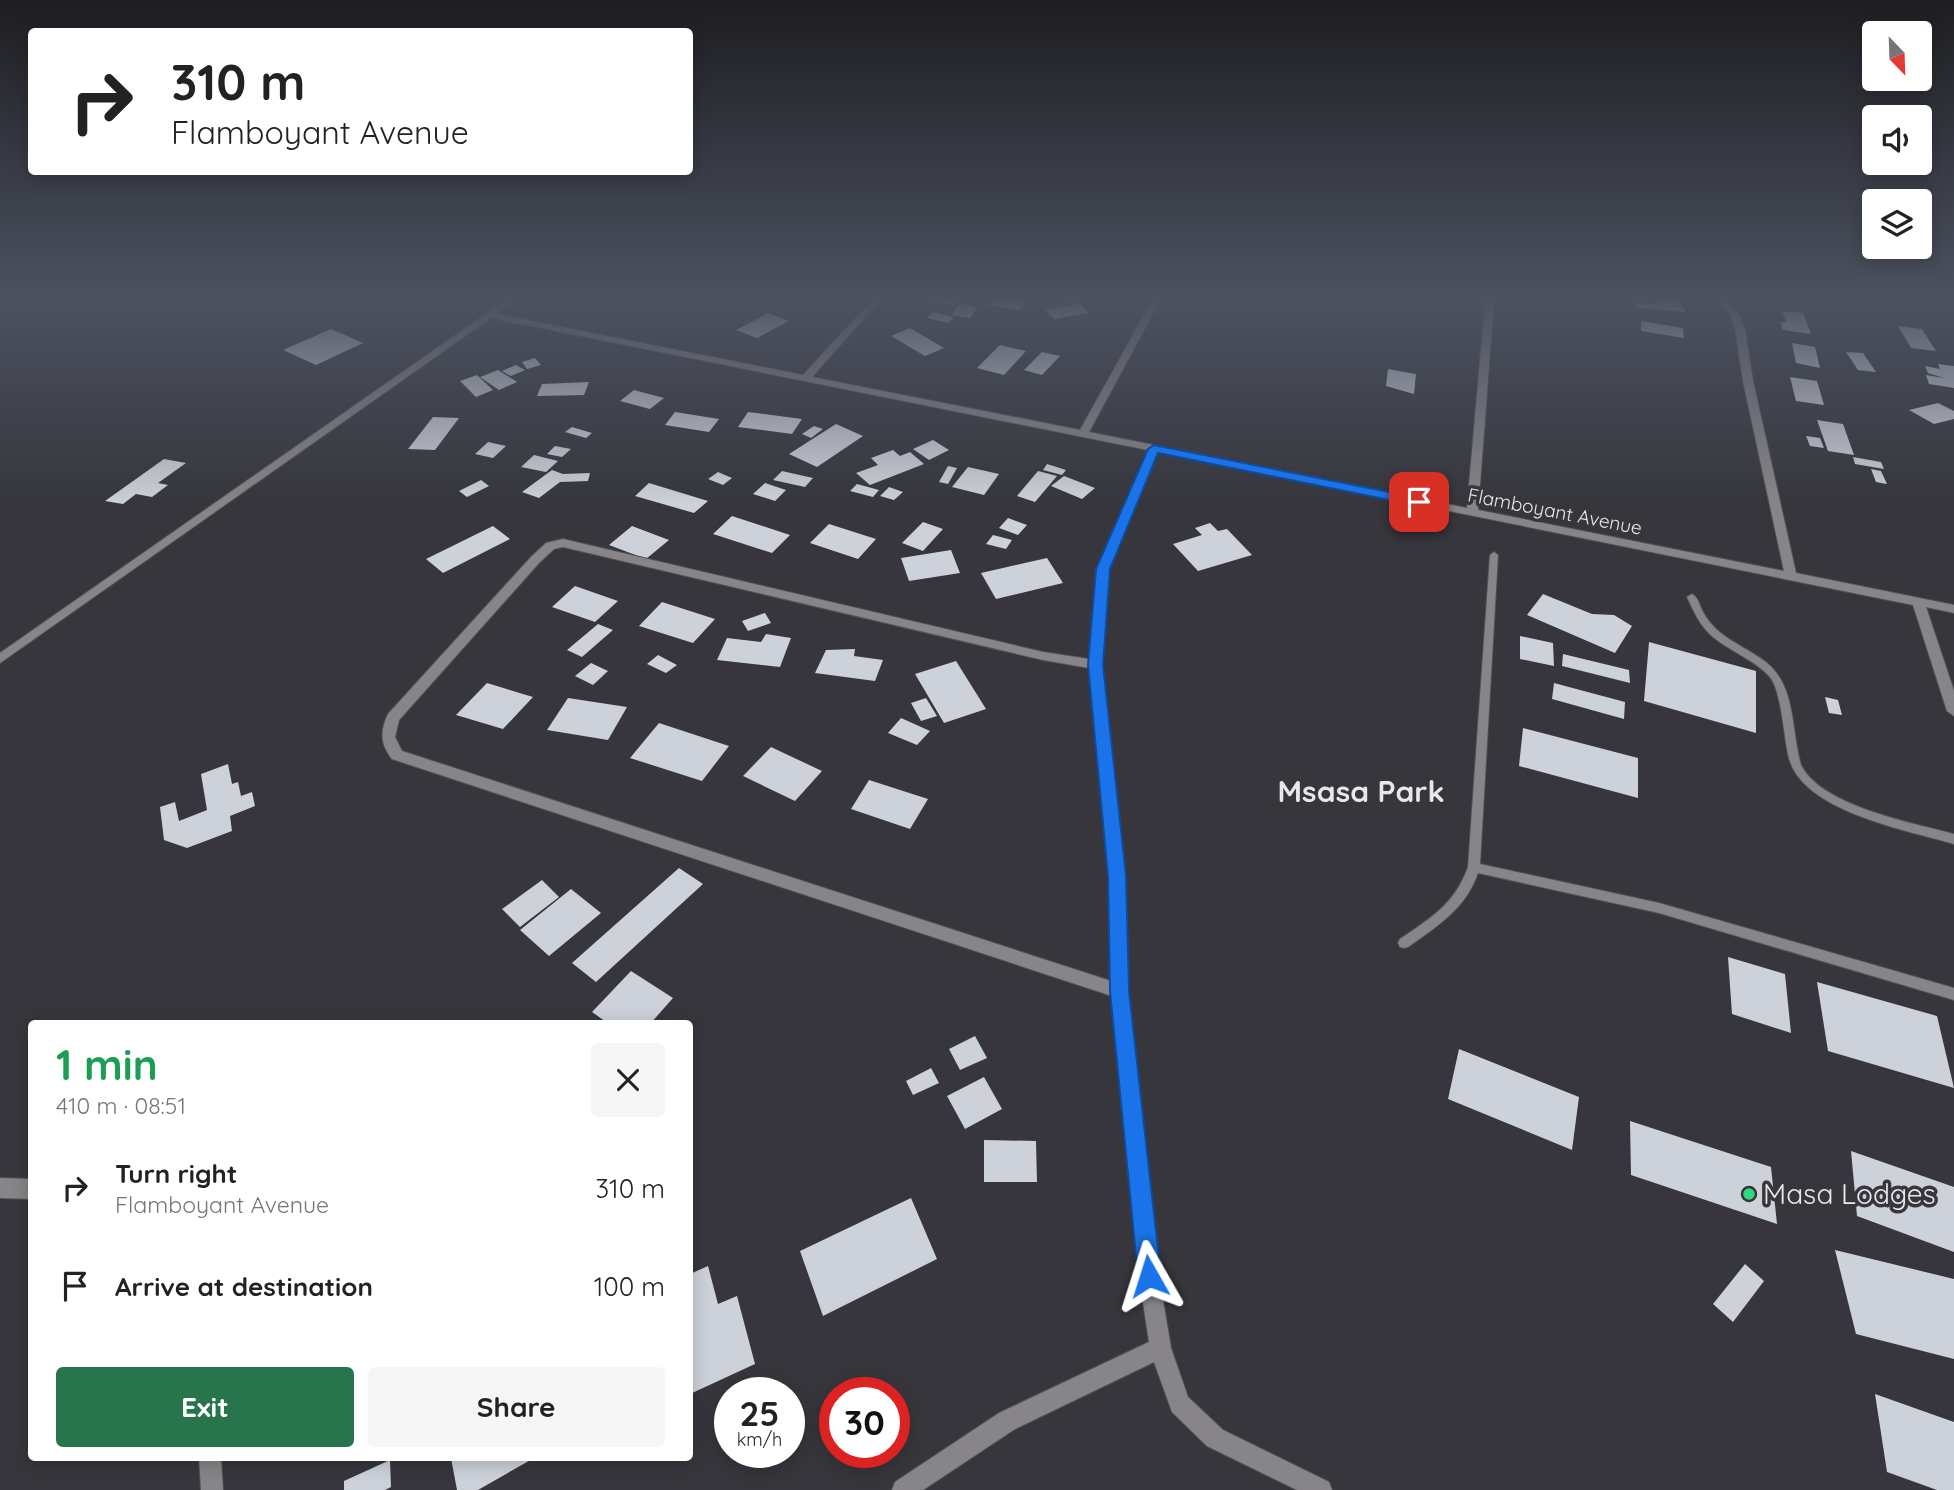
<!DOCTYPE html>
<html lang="en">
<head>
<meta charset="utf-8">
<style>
	body { margin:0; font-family:Quicksand,sans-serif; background:#f6f6f6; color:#222; height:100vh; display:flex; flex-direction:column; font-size:26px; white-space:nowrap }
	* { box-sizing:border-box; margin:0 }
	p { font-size:23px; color:#767676 }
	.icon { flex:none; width:38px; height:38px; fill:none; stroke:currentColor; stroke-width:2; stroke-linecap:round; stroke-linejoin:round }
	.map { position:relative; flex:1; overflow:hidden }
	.panel { position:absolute; left:28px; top:1020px; width:665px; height:441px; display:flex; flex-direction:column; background:#fff; border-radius:7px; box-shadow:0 4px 18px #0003 }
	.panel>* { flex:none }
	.top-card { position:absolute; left:28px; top:28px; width:665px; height:147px; border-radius:7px; box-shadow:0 4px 18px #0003; background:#fff; color:#222; overflow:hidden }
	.needle { width:46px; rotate:157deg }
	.tools { position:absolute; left:1862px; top:21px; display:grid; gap:14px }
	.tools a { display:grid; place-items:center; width:70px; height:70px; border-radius:7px; background:#fff; box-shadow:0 4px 18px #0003; font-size:35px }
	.speed { position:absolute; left:714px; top:1377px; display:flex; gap:14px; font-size:35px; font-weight:700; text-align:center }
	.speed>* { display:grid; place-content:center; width:91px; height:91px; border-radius:50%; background:#fff; box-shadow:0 4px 18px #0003; line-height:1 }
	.speed small { font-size:18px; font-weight:400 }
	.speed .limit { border:10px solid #d22; background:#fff; color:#111 }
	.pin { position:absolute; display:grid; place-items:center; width:60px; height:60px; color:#fff; margin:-30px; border-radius:14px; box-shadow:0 4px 10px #0006 }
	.me { position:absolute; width:77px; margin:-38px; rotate:354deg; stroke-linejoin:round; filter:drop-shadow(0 0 5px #0008) }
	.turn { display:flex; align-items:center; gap:24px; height:147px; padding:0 28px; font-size:32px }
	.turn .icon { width:91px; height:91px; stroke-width:2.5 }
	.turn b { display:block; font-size:49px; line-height:60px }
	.round { display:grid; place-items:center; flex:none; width:74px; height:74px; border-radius:7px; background:#f6f6f6 }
	.summary { display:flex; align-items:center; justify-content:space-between; height:119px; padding:0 28px }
	h1 { font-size:42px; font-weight:700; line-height:52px; color:#1e9e55 }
	.primary-button { display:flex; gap:14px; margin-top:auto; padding:14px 28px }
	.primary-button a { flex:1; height:80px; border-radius:7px; background:#28744d; color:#fff; font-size:28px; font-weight:700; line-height:80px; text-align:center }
	.primary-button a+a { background:#f6f6f6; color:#222 }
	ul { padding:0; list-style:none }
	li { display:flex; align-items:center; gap:21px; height:98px; padding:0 28px }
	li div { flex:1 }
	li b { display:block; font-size:26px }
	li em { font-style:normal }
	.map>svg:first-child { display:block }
	.building { fill:#cdd1d9 }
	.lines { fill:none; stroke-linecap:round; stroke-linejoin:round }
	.service-casing { stroke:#525258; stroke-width:2 }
	.minor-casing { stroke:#525258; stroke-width:2 }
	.service { fill:#878588; fill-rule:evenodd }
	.minor { fill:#878588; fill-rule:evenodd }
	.route { fill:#1a73e8; stroke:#114b97; stroke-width:2 }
	.poi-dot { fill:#30d882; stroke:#36363c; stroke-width:2.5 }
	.labels { text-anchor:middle; stroke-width:7; stroke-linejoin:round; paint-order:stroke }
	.far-street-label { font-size:19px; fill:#e8e8ec; stroke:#36363c }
	.near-poi-label { font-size:28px; fill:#e8e8ec; stroke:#36363c; text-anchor:start }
	.district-label { font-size:30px; font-weight:bold; fill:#e8e8ec; stroke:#36363c }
</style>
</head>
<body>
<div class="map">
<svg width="1954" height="1490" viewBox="0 0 1954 1490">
	<rect width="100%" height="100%" fill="#36363c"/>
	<path class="building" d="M923,297H962L954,305L920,299Z
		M996,297L1019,301L1026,302L1019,310L987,305Z
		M1044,297H1079L1076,303Z
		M1656,297H1674L1686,312L1637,308L1634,302L1659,304Z
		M1079,303L1089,313L1054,319L1045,310Z
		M959,304L977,307L970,318L951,315Z
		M1782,311L1803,313L1811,334L1783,330L1780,322H1786Z
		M933,312L954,317L948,323L927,318Z
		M768,313L789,321L757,338L736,330Z
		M1641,321L1683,328L1684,338L1641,331Z
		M1898,326L1922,329L1936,351L1911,348Z
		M910,328L944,348L925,356L891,336Z
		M331,329L363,343L316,365L283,350Z
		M1792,343L1815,347L1820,368L1796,363Z
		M1000,345L1026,351L1004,375L977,368Z
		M1042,352L1060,356L1042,375L1024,370Z
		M1846,352L1863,353L1876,372L1858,370Z
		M535,358L541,365L527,369L522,362Z
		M1938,364L1954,366V388L1929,384L1926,375L1944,378L1928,373L1925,366L1940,369Z
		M516,365L525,370L511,376L502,371Z
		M1388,369L1416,374L1414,394L1386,386Z
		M498,370L517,382L499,390L480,377Z
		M477,375L493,390L476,397L460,381Z
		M1790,377L1817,381L1824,405L1796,401Z
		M589,382L584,395L537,396L542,384Z
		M634,390L664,398L650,409L620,401Z
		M1938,403L1954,411V419L1934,424L1909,410Z
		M675,412L719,419L709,432L665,425Z
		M748,412L802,419L792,434L738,427Z
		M433,417L459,418L435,450L408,449Z
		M1817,420L1843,424L1854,455L1828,451Z
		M836,424L863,436L817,467L789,454Z
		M814,426L823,429L811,438L802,434Z
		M572,427L592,433L586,438L565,432Z
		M1806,436L1820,438L1824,448L1810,446Z
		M933,440L949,450L929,460L913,449Z
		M488,442L506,446L493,458L475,454Z
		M555,446L571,449L562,457L547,454Z
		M893,450L900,456L910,452L924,464L870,485L856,473L878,465L871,458Z
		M534,455L558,461L546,472L521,467Z
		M1853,457L1881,462L1884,469L1855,464Z
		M164,459L186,463L158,483L168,485L152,497L136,494L123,504L105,501Z
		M1047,464L1066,470L1062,475L1043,470Z
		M948,466L957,468L948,484L939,482Z
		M968,467L999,474L984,495L952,487Z
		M1871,469L1881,471L1887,484L1876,482Z
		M552,470L563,474L590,473L588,481L560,482L539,498L522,492Z
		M782,471L813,478L805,487L773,480Z
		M1038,471L1057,476L1035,502L1017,496Z
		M718,472L732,478L723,485L708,479Z
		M1064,476L1095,488L1082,499L1051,486Z
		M481,480L489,486L467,497L459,491Z
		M649,483L708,501L694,513L635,496Z
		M765,483L786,490L775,501L753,494Z
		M857,484L879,490L873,497L850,491Z
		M889,487L903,492L894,500L880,496Z
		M732,516L790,535L772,553L713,534Z
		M1008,518L1027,525L1018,535L999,528Z
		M923,522L943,529L923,551L902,543Z
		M1210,523L1218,531L1227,529L1252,555L1198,571L1173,544L1202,535L1195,528Z
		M829,524L876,539L858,559L810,543Z
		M493,526L510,539L443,573L426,559Z
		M632,526L669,540L646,559L609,545Z
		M993,535L1012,540L1006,549L986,544Z
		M951,550L960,573L909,581L901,558Z
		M1047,558L1063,583L996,599L981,573Z
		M575,586L618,601L595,622L552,607Z
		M1543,594L1592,614L1614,615L1632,626L1615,653L1527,615Z
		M662,602L715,619L693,643L639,626Z
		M765,613L771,623L748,631L742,621Z
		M598,624L613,630L582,657L567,650Z
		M766,634L791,638L780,667L717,660L727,638L761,642Z
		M1520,636L1553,643L1554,666L1520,659Z
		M1649,642L1756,671V733L1644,701Z
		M855,649L854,656L883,660L875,681L815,673L826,650Z
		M1563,654L1629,670L1630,683L1562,666Z
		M658,655L677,665L666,673L647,664Z
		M956,661L986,709L944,723L915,674Z
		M591,663L608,671L593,685L575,676Z
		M487,683L533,697L503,729L456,715Z
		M1554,683L1625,702L1624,719L1552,699Z
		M1825,697L1838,700L1842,715L1829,713Z
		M568,698L627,707L608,740L547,730Z
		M926,698L937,716L921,721L911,703Z
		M901,718L930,731L917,745L888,733Z
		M659,723L729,746L702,781L630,758Z
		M1523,728L1638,758V798L1519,766Z
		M771,747L822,771L795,801L743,776Z
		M228,764L232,784L238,782L241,796L252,792L255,806L230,816L232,831L187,848L164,840L160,807L175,802L179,821L207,810L201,774Z
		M869,780L928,799L910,829L851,809Z
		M679,868L703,884L596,982L572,963Z
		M542,880L559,897L520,927L502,909Z
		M571,889L601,913L549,956L520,930Z
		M1728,957L1785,974L1791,1033L1732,1014Z
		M631,971L673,998L650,1024H609L592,1012Z
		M1817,982L1937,1016L1954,1088L1828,1051Z
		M975,1036L987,1058L960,1070L949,1049Z
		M1459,1049L1579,1097L1572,1150L1448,1099Z
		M931,1068L939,1083L913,1095L906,1081Z
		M984,1077L1002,1109L965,1129L947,1096Z
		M1630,1121L1771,1167L1777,1224L1631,1175Z
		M984,1140L1036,1141L1037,1182H984Z
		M1851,1151L1954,1187V1252L1857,1216Z
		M911,1198L937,1259L823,1316L800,1251Z
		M1835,1250L1954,1279V1359L1856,1334Z
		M1745,1264L1764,1281L1733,1322L1713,1304Z
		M708,1266L718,1304L737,1296L755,1364L690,1394V1274Z
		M1875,1394L1954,1422V1490H1937L1887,1472Z
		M451,1458H534L478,1490H457Z
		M390,1460L391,1487L385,1490H344V1481Z"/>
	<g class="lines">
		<g class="service-casing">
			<path id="service" d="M1494,552L1498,555L1480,864L1659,903L1954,988V1000L1659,913L1478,873C1466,908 1438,926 1408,947L1404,948L1400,947L1398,943L1400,939C1431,918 1455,904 1468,867L1490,555Z
				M1692,594C1699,598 1699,605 1703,612C1706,618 1711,624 1716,629C1731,643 1751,650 1767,663C1796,687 1791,730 1801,765C1821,806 1913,823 1954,834V844C1907,830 1798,811 1788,754C1784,736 1781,690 1770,677C1754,659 1731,652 1713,637C1700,626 1694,612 1687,597Z"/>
		</g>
		<g class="minor-casing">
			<path id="minor" d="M510,297H519L497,314L803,375L875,297H883L812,377L1080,430L1154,297H1162L1089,432L1467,508L1485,303L1458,297H1492L1494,301L1478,510L1784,571L1743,381L1735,329L1730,314L1715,297H1723L1738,313L1745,329L1753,381L1796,573L1954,605V613L1926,607L1954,691V716L1947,711L1913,605L1158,452L1109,569L1102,665L1125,876L1128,991L1159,1276L1171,1348L1188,1397L1223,1430L1329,1482L1332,1490H1297L1207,1446L1172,1412L1154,1362L1015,1429L923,1490H892L895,1482L999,1413L1149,1342L1139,1276L1112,996L392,759C380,744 380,731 388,714L531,557L546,543L563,539L1043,652L1089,659L1097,569L1148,450L491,318L0,663V653ZM563,547L1043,660L1089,668L1109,876L1111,981L402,751L395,737L399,720L539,563L554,549Z
				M0,1178L32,1179V1199L0,1198Z
				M199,1458H221L223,1490H201Z"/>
		</g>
		<use href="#service" class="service"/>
		<use href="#minor" class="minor"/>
	</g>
	<linearGradient id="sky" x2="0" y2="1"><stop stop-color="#1e1e21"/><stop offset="0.59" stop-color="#4c5261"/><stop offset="1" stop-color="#4c5261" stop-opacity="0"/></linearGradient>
	<rect width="1954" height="505" fill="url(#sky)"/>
	<path class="route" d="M1154,445L1419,498L1425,502L1419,506L1158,453L1110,569L1103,665L1126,876L1129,991L1161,1276L1157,1284L1149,1287L1141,1284L1138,1276L1110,991L1108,876L1088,665L1096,569L1148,449Z"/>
	<circle class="poi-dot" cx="1749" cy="1194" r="7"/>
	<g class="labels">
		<g class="far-street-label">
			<text transform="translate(1555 511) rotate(11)" y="7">Flamboyant Avenue</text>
		</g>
		<g class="near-poi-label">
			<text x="1763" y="1204">Masa Lodges</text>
		</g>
		<g class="district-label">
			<text x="1361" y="802">Msasa Park</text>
		</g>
	</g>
</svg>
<div class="tools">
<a><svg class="needle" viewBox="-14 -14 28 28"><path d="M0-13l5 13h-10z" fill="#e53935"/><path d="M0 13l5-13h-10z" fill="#767676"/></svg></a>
<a><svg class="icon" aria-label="sound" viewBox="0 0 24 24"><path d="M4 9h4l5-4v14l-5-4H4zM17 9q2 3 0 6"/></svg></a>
<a><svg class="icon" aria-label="layers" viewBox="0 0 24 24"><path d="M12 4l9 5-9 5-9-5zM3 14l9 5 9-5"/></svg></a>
</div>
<div class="speed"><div>25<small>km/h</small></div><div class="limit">30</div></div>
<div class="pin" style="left:1419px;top:502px;background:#d93025"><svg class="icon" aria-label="arrive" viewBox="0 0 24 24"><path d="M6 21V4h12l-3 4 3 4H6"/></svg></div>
<svg class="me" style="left:1149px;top:1276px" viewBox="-20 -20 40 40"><path d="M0-17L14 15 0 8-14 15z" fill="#1a73e8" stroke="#fff" stroke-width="4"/></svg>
<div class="top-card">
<div class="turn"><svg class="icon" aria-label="right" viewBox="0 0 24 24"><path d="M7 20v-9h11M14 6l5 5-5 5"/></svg><div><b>310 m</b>Flamboyant Avenue</div></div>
</div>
<section class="panel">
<div class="summary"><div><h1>1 min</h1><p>410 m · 08:51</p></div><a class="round"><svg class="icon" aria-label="close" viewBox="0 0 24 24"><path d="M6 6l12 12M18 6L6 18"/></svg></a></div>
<ul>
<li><svg class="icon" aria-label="right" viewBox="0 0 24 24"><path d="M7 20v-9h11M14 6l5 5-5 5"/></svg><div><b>Turn right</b><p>Flamboyant Avenue</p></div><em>310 m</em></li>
<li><svg class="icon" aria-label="arrive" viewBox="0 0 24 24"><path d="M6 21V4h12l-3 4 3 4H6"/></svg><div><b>Arrive at destination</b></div><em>100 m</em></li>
</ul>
<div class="primary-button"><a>Exit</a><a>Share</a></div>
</section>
</div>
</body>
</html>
